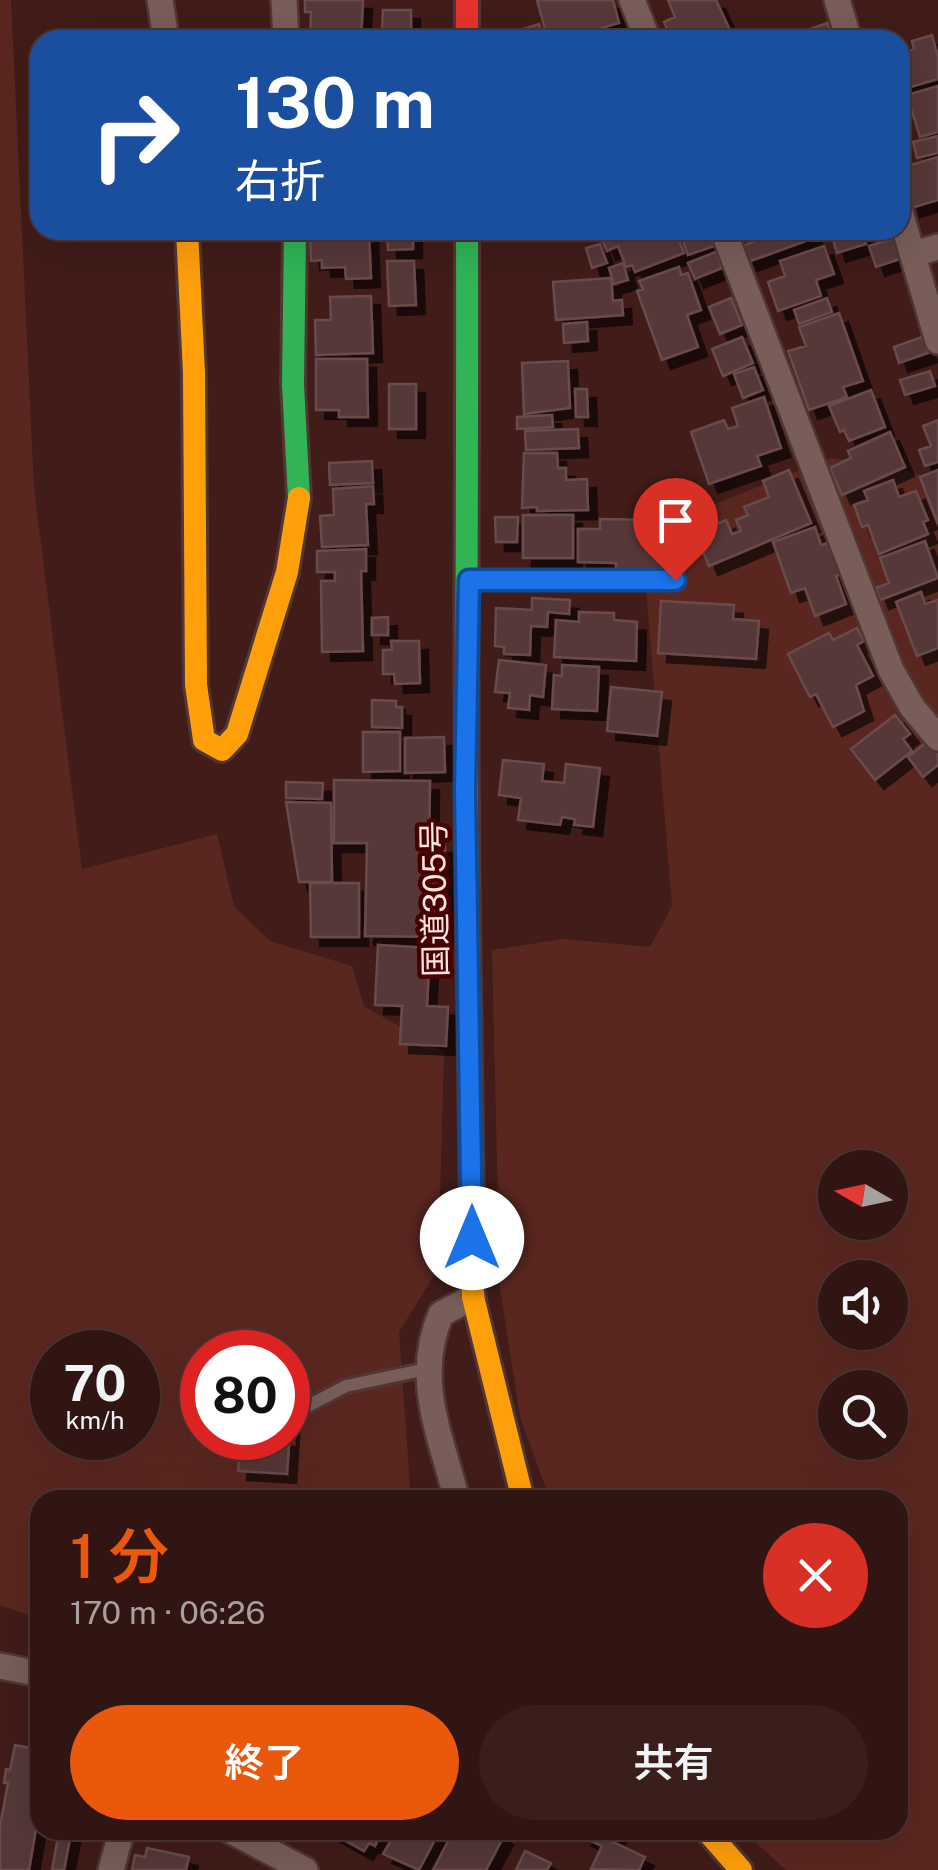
<!DOCTYPE html>
<html lang="ja">
<head>
<meta charset="utf-8">
<style>
	body { margin:0; font-family:"Public Sans","Noto Sans JP",sans-serif; background:#391e1b; color:#f1f3f6; height:100vh; display:flex; flex-direction:column; font-size:38px; white-space:nowrap }
	* { box-sizing:border-box; margin:0 }
	p { font-size:32px; color:#a89f9f }
	.icon { flex:none; width:55px; height:55px; fill:none; stroke:currentColor; stroke-width:2; stroke-linecap:round; stroke-linejoin:round }
	.map { position:relative; flex:1; overflow:hidden }
	.details { position:absolute; left:30px; top:1490px; width:878px; height:350px; display:flex; flex-direction:column; background:#311512; border-radius:30px; box-shadow:0 10px 40px #0002,0 0 0 2px #4c3432 }
	.details>* { flex:none }
	.guide { position:absolute; left:30px; top:30px; width:880px; height:210px; border-radius:30px; box-shadow:0 10px 40px #0002,0 0 0 2px #4c3432; background:#1a4fa0; color:#fff; overflow:hidden }
	.needle { width:65px; rotate:279deg }
	.fabs { position:absolute; left:818px; top:1150px; display:grid; gap:20px }
	.fabs a { display:grid; place-items:center; width:90px; height:90px; border-radius:50%; background:#311512; box-shadow:0 10px 40px #0002,0 0 0 2px #4c3432; font-size:50px }
	.speed { position:absolute; left:30px; top:1330px; display:flex; gap:20px; font-size:50px; font-weight:700; text-align:center }
	.speed>* { display:grid; place-content:center; width:130px; height:130px; border-radius:50%; background:#311512; box-shadow:0 10px 40px #0002,0 0 0 2px #4c3432; line-height:1 }
	.speed small { font-size:25px; font-weight:400 }
	.speed .limit { border:15px solid #d22; background:#fff; color:#111 }
	.pin { position:absolute; display:grid; place-items:center; width:85px; height:85px; color:#fff; margin:-102px -42px; border-radius:50% 50% 50% 0; rotate:-45deg; box-shadow:0 0 10px #0007 }
	.pin .icon { rotate:45deg }
	.me { position:absolute; width:110px; margin:-55px; rotate:0deg; stroke-linejoin:round; filter:drop-shadow(0 0 8px #0008) }
	.turn { display:flex; align-items:center; gap:35px; height:210px; padding:0 40px; font-size:45px }
	.turn .icon { width:130px; height:130px; stroke-width:2.5 }
	.turn b { display:block; font-size:70px; line-height:85px }
	.round { display:grid; place-items:center; flex:none; width:105px; height:105px; border-radius:52px; background:#391e1b }
	.headline { display:flex; align-items:center; justify-content:space-between; height:170px; padding:0 40px }
	h1 { font-size:60px; font-weight:600; line-height:75px; color:#ea580c }
	.primary-button { display:flex; gap:20px; margin-top:auto; padding:20px 40px }
	.primary-button a { flex:1; height:115px; border-radius:60px; background:#ea580c; color:#fff; font-size:40px; font-weight:600; line-height:115px; text-align:center }
	.primary-button a+a { background:#391e1b; color:#f1f3f6 }
	.map>svg:first-child { display:block }
	.green { fill:#5a2720; fill-rule:evenodd }
	.building { fill:#563738; stroke:#6a4b4c; stroke-width:2.5; filter:url(#shadow) }
	.lines { fill:none; stroke-linecap:round; stroke-linejoin:round }
	.lane-casing { stroke:#503634; stroke-width:18 }
	.street-casing { stroke:#503634; stroke-width:30 }
	.fast-casing { stroke:#503634; stroke-width:28 }
	.slow-casing { stroke:#503634; stroke-width:28 }
	.jam-casing { stroke:#503634; stroke-width:28 }
	.lane { stroke:#785d59; stroke-width:12 }
	.street { stroke:#785d59; stroke-width:25 }
	.fast { stroke:#30b455; stroke-width:22 }
	.slow { stroke:#ff9f0a; stroke-width:22 }
	.jam { stroke:#e5322d; stroke-width:22 }
	.route-casing { stroke:#114b97; stroke-width:25 }
	.route { stroke:#1a73e8; stroke-width:18 }
	.labels { text-anchor:middle; stroke-width:9; stroke-linejoin:round; paint-order:stroke }
	.street-label { font-size:32px; fill:#ffe4df; stroke:#460100 }
</style>
</head>
<body>
<div class="map">
<svg width="938" height="1870" viewBox="0 0 938 1870">
	<defs>
		<filter id="shadow"><feDropShadow dx="9" dy="9" stdDeviation="0" flood-color="#0009"/></filter>
	</defs>
	<rect width="100%" height="100%" fill="#411c18"/>
	<path class="green" d="M0,0H11L34,488L82,869L217,834L234,906L270,941L352,966L364,1006L444,1052L438,1269L399,1332L411,1500H40V1619L0,1605ZM52,1352H138V1438H52ZM202,1352H288V1438H202Z
		M830,458L884,463L938,481V1870H786L742,1830H898V1500H550L520,1417L500,1288L492,950L563,939L650,947L672,906L645,577L663,525ZM835,1168H890V1222H835ZM835,1278H890V1332H835ZM835,1388H890V1442H835Z"/>
	<path class="building" d="M305,0H363L361,40H310L311,12H305Z
		M537,0H613L619,23L561,40H548Z
		M668,0H716L729,28L702,40H672L664,22L675,17Z
		M383,10H411V40H374V32H382Z
		M827,23L833,40H779Z
		M539,24L544,40H512L510,33Z
		M932,35L938,57V79L900,90V53L914,49L912,41Z
		M938,86V132L920,137L907,95Z
		M938,136V153L917,158L913,142Z
		M938,157V200L911,208L900,168Z
		M387,230H413V249L388,250Z
		M598,230H675L684,253L635,272L632,265L626,267L618,246L607,251Z
		M679,230H708L714,246L688,255Z
		M786,230H811L814,238L748,262L742,246Z
		M839,230H888L889,231L864,238L866,244L837,253L832,237L840,234Z
		M369,231L371,278L346,279L345,267L322,268V260L311,261L310,233Z
		M894,238L900,259L876,267L869,246Z
		M600,244L607,263L592,268L586,248Z
		M824,246L834,274L816,280L821,296L778,311L768,282L785,276L780,261Z
		M716,252L722,268L695,279L688,263Z
		M387,261H414L416,305L389,306Z
		M623,263L628,280L614,284L609,268Z
		M679,267L681,275L688,273L701,310L687,315L698,347L662,360L637,291L643,289L639,281Z
		M611,278L613,301L622,300L623,315L556,320L553,282Z
		M371,296L373,353L316,355L315,320H331L330,297Z
		M731,298L742,325L720,334L709,307Z
		M827,298L832,312L799,324L794,310Z
		M839,313L863,381L843,387L847,397L809,410L788,351L806,346L799,327Z
		M587,322L588,341L564,343L563,324Z
		M742,337L753,363L723,376L712,349Z
		M922,337L928,353L899,363L894,347Z
		M316,359H367L368,417H339V410H316Z
		M568,361L570,408L524,414L522,363Z
		M754,367L763,390L743,398L734,374Z
		M930,371L935,386L905,395L900,380Z
		M389,384H416V429H389Z
		M575,389H587L588,417H576Z
		M871,390L885,427L849,441L844,430L840,432L829,406Z
		M764,397L781,448L757,456L761,466L709,484L691,432L724,420L728,429L738,426L732,408Z
		M552,415L553,427L517,429V417Z
		M938,420V462L925,466L919,450L931,446L923,426Z
		M578,429L579,448L526,450L525,431Z
		M890,432L905,467L842,495L830,468L851,458L848,451Z
		M524,453H557L558,468H566V480L587,479L588,510L537,511V507L522,508Z
		M372,461L373,483L330,485L329,463Z
		M789,470L811,523L709,566L695,533L726,520L732,534L741,531L736,520L748,515L744,507L769,497L763,481Z
		M938,470V524L920,477Z
		M893,480L899,497L916,491L928,520L923,522L928,534L879,554L868,525L862,527L854,505L868,500L864,491Z
		M373,486L374,504H366L368,545L322,547L320,516L334,515L333,489Z
		M523,515H573V558H523Z
		M495,517H518L517,542H496Z
		M600,519L655,520V536H663V571H616V563L578,562V529H600Z
		M815,527L821,545L831,542L843,574L836,576L846,604L815,616L805,588L791,593L773,542Z
		M925,541L938,578L880,600L876,588L889,583L880,558Z
		M366,549V571H361L363,651L322,652L321,581H335V572H317V551Z
		M921,592L925,604L938,600V648L917,656L896,602Z
		M532,598L570,600L569,614L548,612L547,627L531,626L530,655L504,654V647L495,646L496,608L532,610Z
		M661,601L734,605L733,619L759,621L756,659L658,653Z
		M579,612L614,613V620L637,622L636,661L554,657L556,620L579,622Z
		M388,617V635H372V618Z
		M857,628L864,641L857,645L873,676L856,685L864,711L833,727L816,694L810,697L788,654L829,633L833,640Z
		M391,641H419L420,683L395,684L394,674H383V650H392Z
		M499,660L546,665L543,697L530,695L529,710L508,708L510,693L495,692Z
		M562,665L599,667L597,711L552,709L554,675L562,676Z
		M611,687L662,692L657,736L607,731Z
		M372,700L396,701V707H402V728L372,727Z
		M895,715L910,734L903,739L912,751L875,780L851,749Z
		M363,732H400V771L363,772Z
		M444,737L445,772L405,773V738Z
		M928,741L938,754V765L923,777L908,757Z
		M503,760L544,764L542,781L564,783L566,764L600,768L593,827L574,825L575,819L562,817L560,825L518,820L521,798L499,795Z
		M334,780L430,781L429,844H445L444,937L365,936L367,843H334Z
		M286,782L323,783L322,799L286,798Z
		M286,802L331,803L332,882H299Z
		M310,883H359V937H311Z
		M378,945L430,948L427,1006L448,1007L446,1046L400,1044L402,1006L375,1005Z
		M288,1399H292L287,1474L238,1471L241,1438H288Z
		M15,1745L40,1750V1805L29,1870H0V1826L8,1783H4L6,1769L10,1770Z
		M383,1830L375,1846L369,1843L364,1851L328,1831Z
		M397,1830H430L438,1834L419,1870L383,1854Z
		M454,1830H493L504,1836L486,1870H433Z
		M587,1830H618L613,1842L645,1857L639,1870L591,1869L602,1846L583,1837Z
		M59,1831L71,1834L64,1870H52Z
		M147,1848L189,1857L186,1870H132L135,1855L145,1857Z
		M525,1851L551,1863L547,1870H516Z"/>
	<g class="lines">
		<g class="lane-casing">
			<path id="lane" d="M476,581L675,580
				M306,1407L346,1386L427,1369"/>
		</g>
		<g class="street-casing">
			<path id="street" d="M160,0L166,40
				M284,0L286,40
				M632,0L648,40
				M837,0L849,40
				M900,212L938,341
				M723,230L891,670L912,707L938,738
				M913,254L938,247
				M457,1500C441,1436 413,1379 441,1314L473,1297
				M0,1666L40,1674
				M229,1830L305,1870
				M111,1870L122,1830"/>
		</g>
		<g class="fast-casing">
			<path id="fast" d="M295,230L293,385L299,498
				M467,230C468,483 464,735 469,988"/>
		</g>
		<g class="slow-casing">
			<path id="slow" d="M187,230L194,373L196,685L204,740L222,750L237,734L287,572L299,498
				M469,988L473,1297L523,1500
				M706,1830L741,1870"/>
		</g>
		<g class="jam-casing">
			<path id="jam" d="M467,0V40"/>
		</g>
		<use href="#lane" class="lane"/>
		<use href="#street" class="street"/>
		<use href="#fast" class="fast"/>
		<use href="#slow" class="slow"/>
		<use href="#jam" class="jam"/>
	</g>
	<g class="lines">
		<g class="route-casing">
			<path id="route" d="M472,1238L465,791L469,580H675"/>
		</g>
		<use href="#route" class="route"/>
	</g>
	<g class="labels">
		<g class="street-label">
			<text transform="translate(435 899) rotate(-91)" y="11">国道305号</text>
		</g>
	</g>
</svg>
<div class="fabs">
<a><svg class="needle" viewBox="-14 -14 28 28"><path d="M0-13l5 13h-10z" fill="#e53935"/><path d="M0 13l5-13h-10z" fill="#a89f9f"/></svg></a>
<a><svg class="icon" aria-label="sound" viewBox="0 0 24 24"><path d="M4 9h4l5-4v14l-5-4H4zM17 9q2 3 0 6"/></svg></a>
<a><svg class="icon" aria-label="search" viewBox="0 0 24 24"><circle cx="10" cy="10" r="6"/><path d="M15 15l6 6"/></svg></a>
</div>
<div class="speed"><div>70<small>km/h</small></div><div class="limit">80</div></div>
<div class="pin" style="left:675px;top:580px;background:#d93025"><svg class="icon" aria-label="arrive" viewBox="0 0 24 24"><path d="M6 21V4h12l-3 4 3 4H6"/></svg></div>
<svg class="me" style="left:472px;top:1238px" viewBox="-20 -20 40 40"><circle r="19" fill="#fff"/><path d="M0-13L10 11 0 6-10 11z" fill="#1a73e8"/></svg>
<div class="guide">
<div class="turn"><svg class="icon" aria-label="right" viewBox="0 0 24 24"><path d="M7 20v-9h11M14 6l5 5-5 5"/></svg><div><b>130 m</b>右折</div></div>
</div>
<section class="details">
<div class="headline"><div><h1>1 分</h1><p>170 m · 06:26</p></div><a class="round" style="background:#d93025;color:#fff"><svg class="icon" aria-label="close" viewBox="0 0 24 24"><path d="M6 6l12 12M18 6L6 18"/></svg></a></div>
<div class="primary-button"><a>終了</a><a>共有</a></div>
</section>
</div>
</body>
</html>
